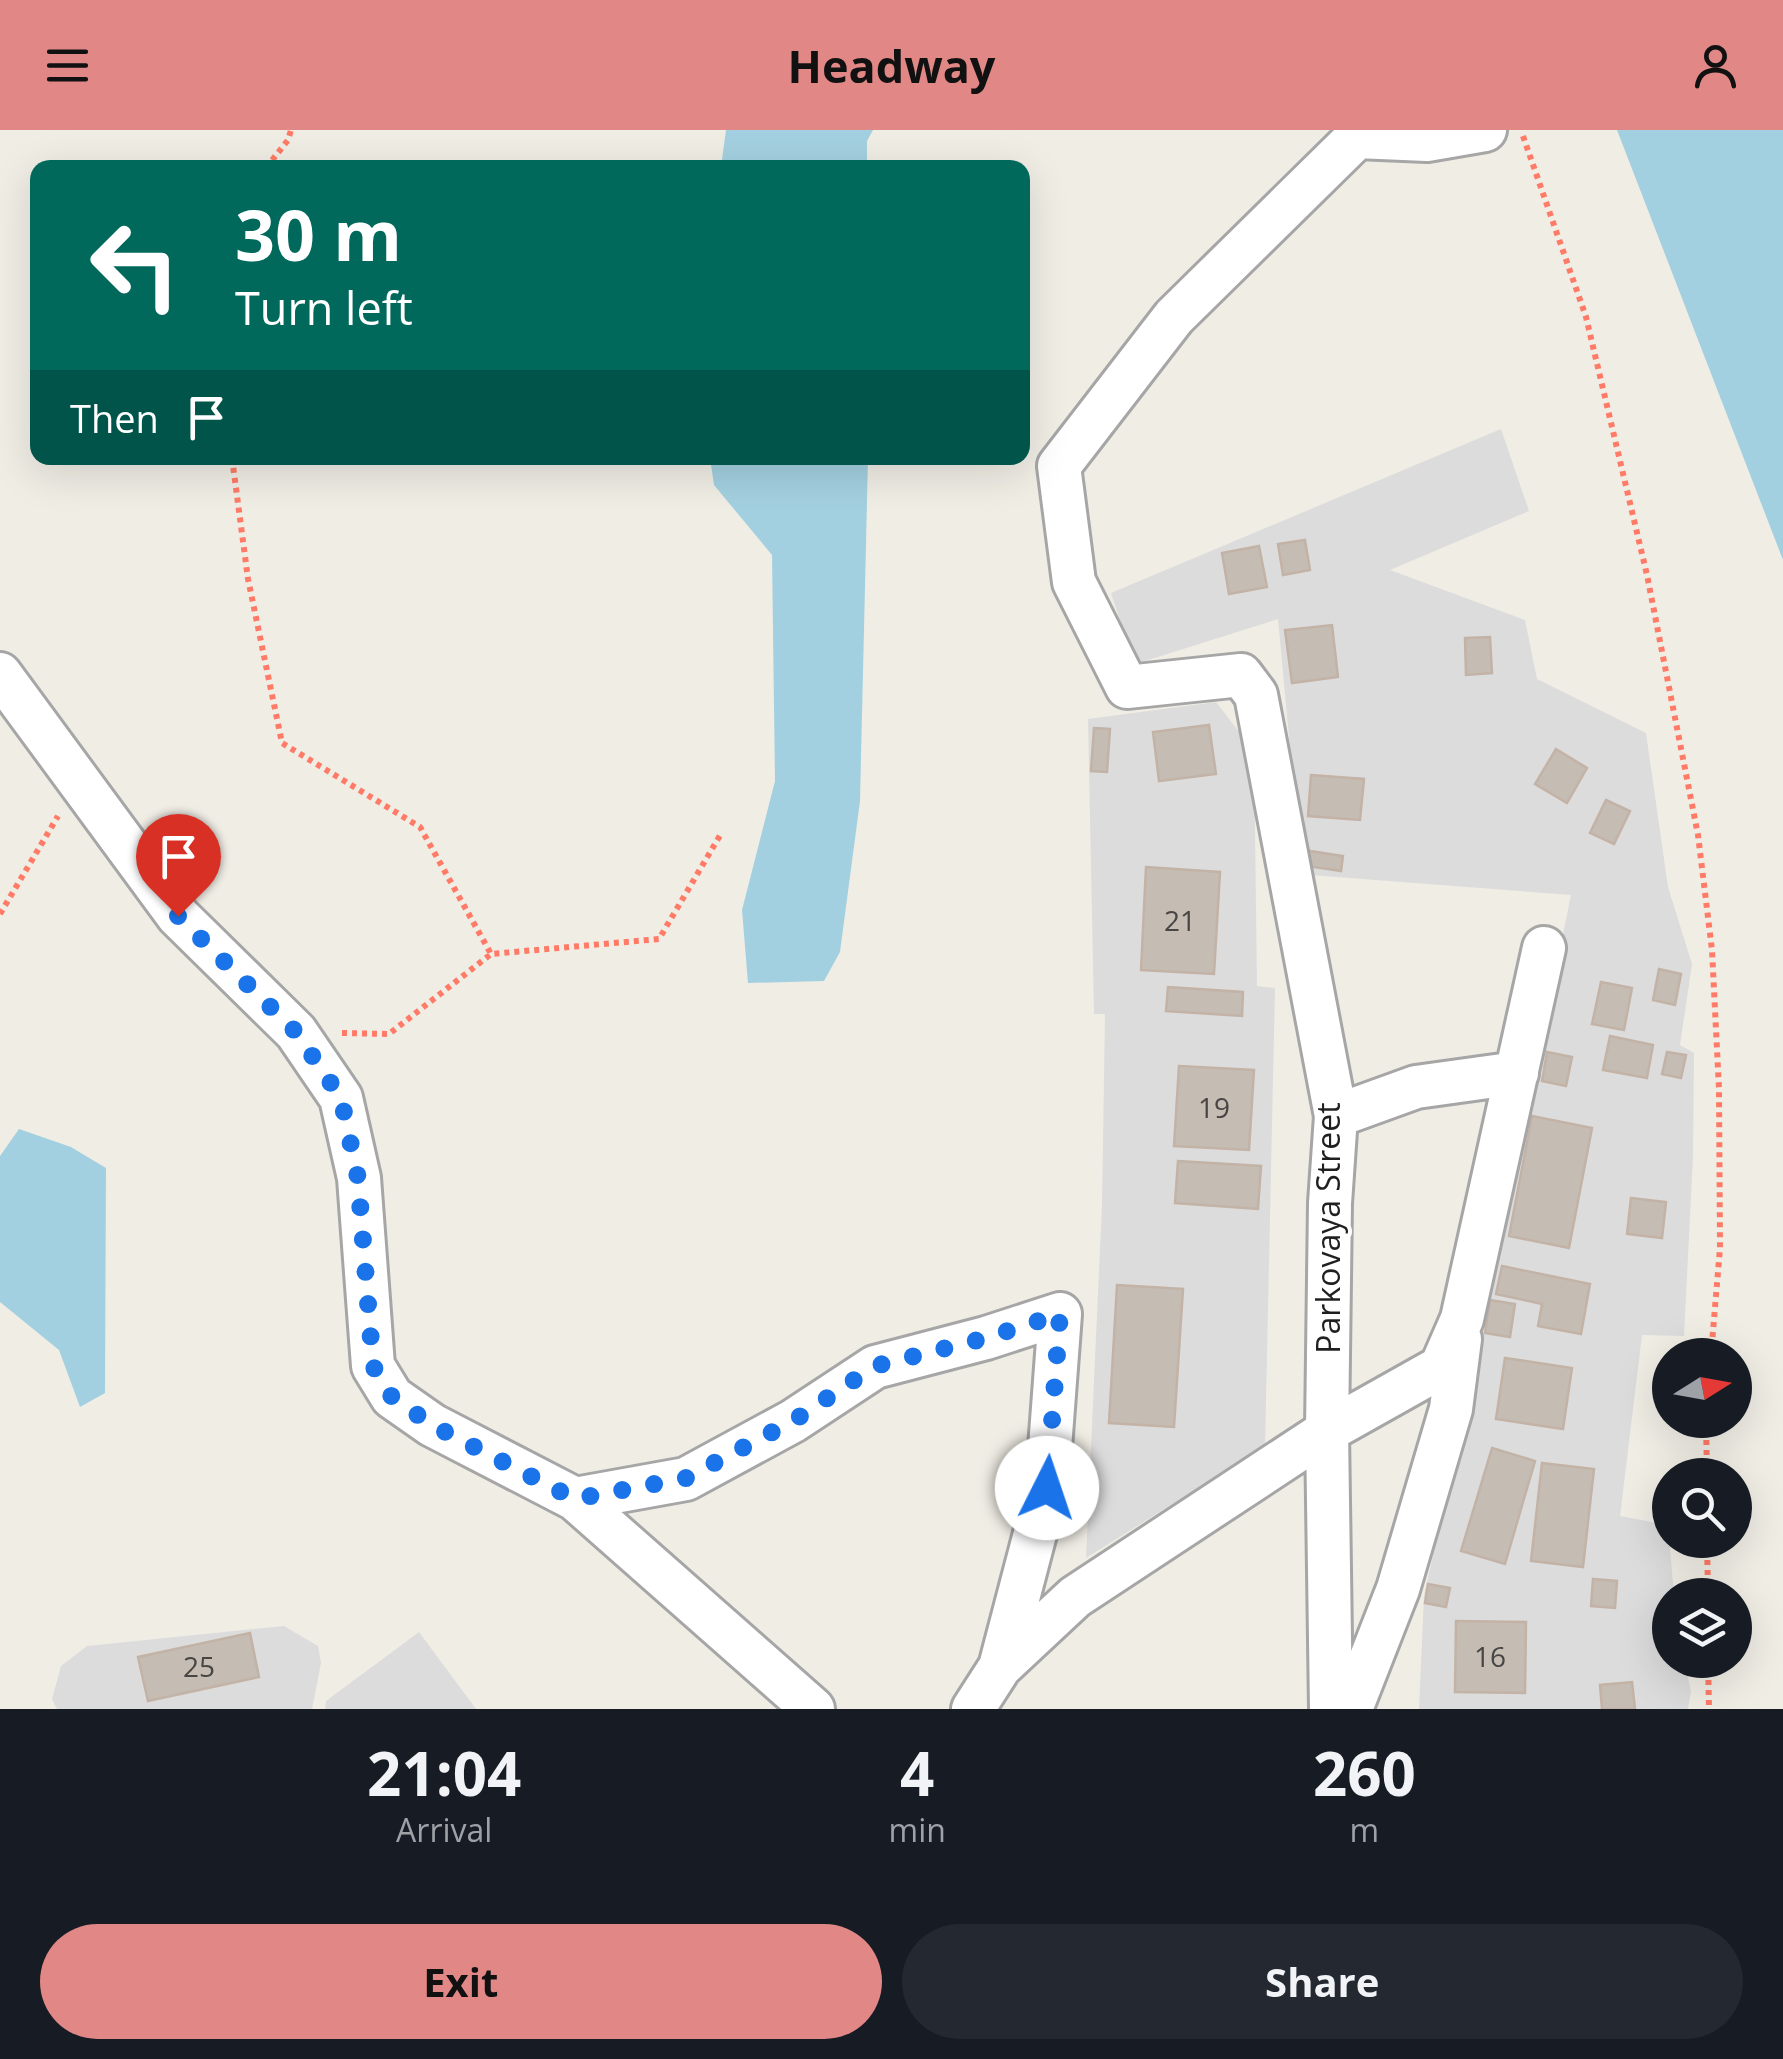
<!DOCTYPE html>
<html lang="en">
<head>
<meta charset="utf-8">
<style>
	body { margin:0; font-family:"Open Sans",sans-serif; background:#242831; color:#f1f3f6; height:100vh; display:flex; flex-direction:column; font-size:38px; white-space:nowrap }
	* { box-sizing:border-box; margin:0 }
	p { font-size:32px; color:#9ea1a6 }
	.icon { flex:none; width:55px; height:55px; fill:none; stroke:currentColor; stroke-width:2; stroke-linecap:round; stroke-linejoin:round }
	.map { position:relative; height:1579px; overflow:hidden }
	.drawer { display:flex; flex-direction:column; background:#171b24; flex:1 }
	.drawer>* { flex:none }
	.hud { position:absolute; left:30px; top:30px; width:1000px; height:305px; border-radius:20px; box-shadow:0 10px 40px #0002; background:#00695c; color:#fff; overflow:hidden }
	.needle { width:65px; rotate:79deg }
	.controls { position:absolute; left:1652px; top:1208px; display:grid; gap:20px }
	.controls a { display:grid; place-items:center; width:100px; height:100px; border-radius:50%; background:#171b24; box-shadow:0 10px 40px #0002; font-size:50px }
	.pin { position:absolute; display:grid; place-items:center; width:85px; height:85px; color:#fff; margin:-102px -42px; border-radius:50% 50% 50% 0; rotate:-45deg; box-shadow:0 0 10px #0007 }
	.pin .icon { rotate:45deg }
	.me { position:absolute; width:110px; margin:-55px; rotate:4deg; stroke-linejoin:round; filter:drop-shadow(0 0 8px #0008) }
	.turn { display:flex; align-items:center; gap:35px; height:210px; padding:0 40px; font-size:45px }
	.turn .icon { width:130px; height:130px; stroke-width:2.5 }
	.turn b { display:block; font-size:70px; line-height:85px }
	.then { display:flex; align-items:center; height:95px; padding:0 40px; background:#0003; gap:20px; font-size:38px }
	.eta { display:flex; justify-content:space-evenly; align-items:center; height:170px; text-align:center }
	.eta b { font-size:60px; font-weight:700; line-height:70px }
	.action { display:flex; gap:20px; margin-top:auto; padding:20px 40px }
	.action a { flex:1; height:115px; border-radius:60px; background:#e18887; color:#111; font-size:40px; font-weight:700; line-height:115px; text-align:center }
	.action a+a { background:#242831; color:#f1f3f6 }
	header { display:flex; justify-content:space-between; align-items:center; height:130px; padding:0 40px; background:#e18887; color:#111; font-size:45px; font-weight:700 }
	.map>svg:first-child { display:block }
	.residential { fill:#dddcdc }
	.water { fill:#a3d0e0 }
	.building { fill:#c5bcb4; stroke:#c3b3a6; stroke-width:2.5 }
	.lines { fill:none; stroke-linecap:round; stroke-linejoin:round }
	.minor-casing { stroke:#a6a6a6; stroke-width:48 }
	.path { stroke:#ff7b67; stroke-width:6; stroke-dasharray:5 5; stroke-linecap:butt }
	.minor { stroke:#fff; stroke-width:42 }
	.route { stroke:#1a73e8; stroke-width:18; stroke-dasharray:0 32.4 }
	.labels { text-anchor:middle; stroke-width:8; stroke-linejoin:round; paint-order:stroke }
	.number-label { font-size:28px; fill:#484644 }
	.street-label { font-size:32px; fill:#1f1f1f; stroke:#fff }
</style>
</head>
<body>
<header><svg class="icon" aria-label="menu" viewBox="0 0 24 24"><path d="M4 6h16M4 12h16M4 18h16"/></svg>Headway<svg class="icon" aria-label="person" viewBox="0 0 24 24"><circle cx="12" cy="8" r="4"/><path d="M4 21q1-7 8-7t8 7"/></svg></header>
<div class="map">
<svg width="1783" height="1579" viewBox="0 0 1783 1579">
	<rect width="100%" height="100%" fill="#f0ede5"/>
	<path class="residential" d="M1501,299L1529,381L1390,440L1525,490L1537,549L1646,603L1668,757L1692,834L1680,915L1694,923L1693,1027L1684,1206L1642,1205L1620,1386L1668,1395L1674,1465H1670V1530H1684L1691,1561L1688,1579H1419L1424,1465L1462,1299L1571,765L1310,745L1296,738L1289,607L1278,489L1142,532L1132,527L1111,463Z
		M1216,572L1254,621L1257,856L1275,858L1265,1316L1086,1428L1102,1075L1105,884H1094L1088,589Z
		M284,1496L318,1516L321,1533L312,1579H57L52,1569L61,1536L87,1516Z
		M419,1502L476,1579H325L326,1571Z"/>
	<path class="water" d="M726,0H873L867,11V37H721Z
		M1617,0H1783V430Z
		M710,328H868L860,671L840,822L824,851L748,853L742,780L775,651L772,425L714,355Z
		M19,999L71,1017L106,1038L105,1263L80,1277L59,1220L0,1172V1026Z"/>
	<path class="building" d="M1305,410L1310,440L1283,445L1278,414Z
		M1259,416L1267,457L1229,464L1222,423Z
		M1332,495L1338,547L1292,553L1285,500Z
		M1490,507L1492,543L1466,545L1465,508Z
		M1209,595L1216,644L1159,651L1153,602Z
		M1094,598L1110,599L1107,642L1091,641Z
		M1556,619L1587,638L1567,673L1535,654Z
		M1311,645L1364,649L1360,690L1308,686Z
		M1606,670L1630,681L1614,714L1590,703Z
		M1304,720L1343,726L1341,741L1301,735Z
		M1146,737L1220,742L1214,844L1141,840Z
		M1659,839L1681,844L1675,875L1653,870Z
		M1601,852L1632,858L1624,900L1592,894Z
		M1168,857L1243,862L1242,886L1166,881Z
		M1610,906L1653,915L1647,948L1603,940Z
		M1547,922L1572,927L1566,956L1542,951Z
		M1667,922L1686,925L1681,948L1662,944Z
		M1179,936L1254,940L1249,1020L1174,1016Z
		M1532,986L1592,998L1569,1118L1509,1106Z
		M1178,1031L1261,1036L1258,1079L1175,1073Z
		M1631,1068L1666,1072L1662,1108L1627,1104Z
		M1502,1136L1590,1154L1581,1204L1538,1196L1542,1174L1496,1164Z
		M1117,1155L1183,1159L1174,1297L1109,1293Z
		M1490,1170L1515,1174L1510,1207L1485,1203Z
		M1505,1228L1572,1238L1563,1299L1496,1289Z
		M1492,1318L1535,1331L1505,1434L1461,1421Z
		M1542,1333L1594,1339L1583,1437L1531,1431Z
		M1593,1449L1617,1451L1615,1478L1591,1476Z
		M1428,1454L1450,1458L1446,1477L1425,1473Z
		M1456,1491L1526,1492L1525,1563L1455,1562Z
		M250,1503L259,1547L148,1571L138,1527Z
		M1632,1552L1635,1579H1602L1600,1555Z"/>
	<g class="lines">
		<g class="minor-casing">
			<path id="minor" d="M0,544L178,786L296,902L341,968L359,1048L373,1236L392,1267L432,1295L575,1369L813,1579
				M1336,986L1416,957L1517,943
				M575,1369L686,1349L793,1291L875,1237L986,1208L1060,1184L1047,1358L1000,1537
				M973,1579L1000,1537L1075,1467L1327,1301L1441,1237L1462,1189L1544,818
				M1331,1579L1327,1301L1330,1073L1336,986L1256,565L1241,545L1127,557L1074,452L1059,336L1174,187L1357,7L1427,10L1485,0
				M1351,1579L1398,1459L1451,1279L1460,1209"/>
		</g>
		<path class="path" d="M1523,6L1586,187L1647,445L1698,705L1712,820L1719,959L1720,1118L1711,1225
			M266,38L288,10L291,0
			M232,328L248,449L282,613L420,697L491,824
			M0,784L58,686
			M342,903L389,904L491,824L659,809L722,702
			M1706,1290L1707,1345
			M1707,1410L1708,1465
			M1708,1530L1709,1579"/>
		<use href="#minor" class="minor"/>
	</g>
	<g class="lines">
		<path class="route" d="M178,786L296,902L341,968L358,1048L373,1236L392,1267L432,1295L575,1369L686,1348L793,1291L875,1236L986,1208L1060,1184L1047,1358"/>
	</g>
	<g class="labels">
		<g class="number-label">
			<text x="1180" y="801">21</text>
			<text x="1214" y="988">19</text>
			<text x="1490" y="1537">16</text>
			<text x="199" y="1547">25</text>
		</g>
		<g class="street-label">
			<text transform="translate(1329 1098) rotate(-90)" y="11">Parkovaya Street</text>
		</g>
	</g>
</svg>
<div class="controls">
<a><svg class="needle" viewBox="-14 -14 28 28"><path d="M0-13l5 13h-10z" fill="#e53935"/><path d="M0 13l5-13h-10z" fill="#9ea1a6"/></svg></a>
<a><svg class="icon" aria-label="search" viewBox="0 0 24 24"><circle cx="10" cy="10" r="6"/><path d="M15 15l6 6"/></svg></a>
<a><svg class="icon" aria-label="layers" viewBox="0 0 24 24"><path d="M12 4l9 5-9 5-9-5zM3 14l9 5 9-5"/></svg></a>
</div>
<div class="pin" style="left:178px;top:786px;background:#d93025"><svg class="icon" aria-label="arrive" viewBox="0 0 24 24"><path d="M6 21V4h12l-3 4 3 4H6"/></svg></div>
<svg class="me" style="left:1047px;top:1358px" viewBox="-20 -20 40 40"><circle r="19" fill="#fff"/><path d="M0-13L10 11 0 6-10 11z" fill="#1a73e8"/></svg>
<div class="hud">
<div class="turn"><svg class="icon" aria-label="left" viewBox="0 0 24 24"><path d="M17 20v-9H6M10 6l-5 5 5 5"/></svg><div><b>30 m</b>Turn left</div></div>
<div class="then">Then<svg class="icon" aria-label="arrive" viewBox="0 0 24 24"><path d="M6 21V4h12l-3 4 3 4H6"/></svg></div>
</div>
</div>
<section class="drawer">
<div class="eta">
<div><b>21:04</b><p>Arrival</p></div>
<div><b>4</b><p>min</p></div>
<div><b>260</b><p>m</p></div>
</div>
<div class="action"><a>Exit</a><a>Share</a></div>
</section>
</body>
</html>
